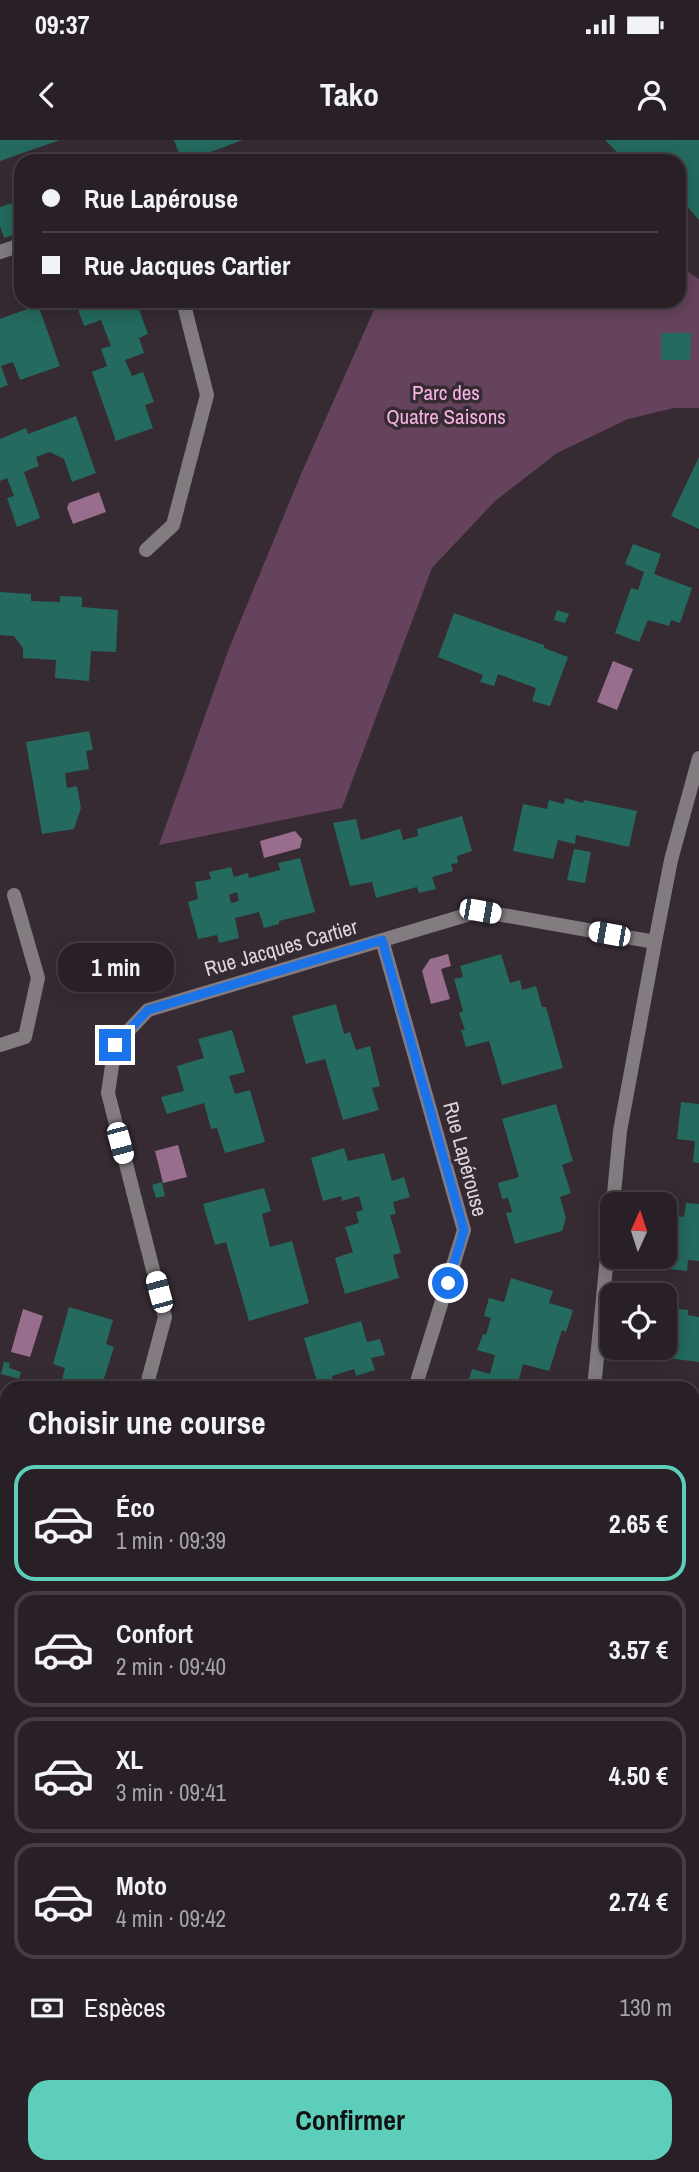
<!DOCTYPE html>
<html lang="fr">
<head>
<meta charset="utf-8">
<style>
	body { margin:0; font-family:"Archivo Narrow",sans-serif; background:#342d32; color:#f1f3f6; height:100vh; display:flex; flex-direction:column; font-size:26px; white-space:nowrap }
	* { box-sizing:border-box; margin:0 }
	p { font-size:23px; color:#a5a3a7 }
	.icon { flex:none; width:38px; height:38px; fill:none; stroke:currentColor; stroke-width:2; stroke-linecap:round; stroke-linejoin:round }
	.map { position:relative; flex:1; overflow:hidden }
	.details { position:absolute; left:0px; top:1241px; width:700px; height:793px; display:flex; flex-direction:column; background:#282026; border-radius:21px 21px 0 0; box-shadow:0 4px 18px #0003,0 0 0 2px #443e43 }
	.details>* { flex:none }
	.top-card { position:absolute; left:14px; top:14px; width:672px; height:154px; border-radius:21px; box-shadow:0 4px 18px #0003,0 0 0 2px #443e43; display:grid; align-content:center; height:154px; padding:0 28px; background:#282026 }
	.needle { width:46px; rotate:3deg }
	.buttons { position:absolute; left:600px; top:1052px; display:grid; gap:14px }
	.buttons a { display:grid; place-items:center; width:77px; height:77px; border-radius:14px; background:#282026; box-shadow:0 4px 18px #0003,0 0 0 2px #443e43; font-size:35px }
	.end { position:absolute; width:32px; height:32px; margin:-16px; border:9px solid #1a73e8; background:#fff; box-shadow:0 0 0 4px #fff }
	.from { border-radius:50% }
	.bubble { position:absolute; height:49px; border-radius:21px; background:#282026; box-shadow:0 4px 18px #0003,0 0 0 2px #443e43; font-size:23px; font-weight:700; line-height:49px; text-align:center }
	.car { position:absolute; width:21px; height:42px; margin:-21px -10px; border-radius:9px; box-shadow:0 0 5px 2px #0007; background:linear-gradient(#fff 24%,#345 0 40%,#fff 0 76%,#345 0 86%,#fff 0) }
	.top-card b { display:flex; align-items:center; gap:24px; height:66px; font-size:26px }
	.top-card b+b { border-top:2px solid #443e43 }
	.top-card i { width:18px; height:18px; background:#f1f3f6 }
	ul { padding:0; list-style:none }
	li { display:flex; align-items:center; gap:21px; height:116px; margin:0 14px 10px; padding:0 14px; border:4px solid #443e43; border-radius:21px }
	li div { flex:1 }
	li b { display:block; font-size:26px }
	li em { font-style:normal; font-weight:700 }
	li.active { border-color:#5cceba }
	li>.icon { width:63px; height:63px; stroke-width:1.5 }
	h2 { padding:0 28px; font-size:32px; line-height:84px }
	.pay { display:flex; align-items:center; gap:18px; height:77px; padding:0 28px; font-size:26px }
	.pay p { margin-inline-start:auto }
	.primary-button { display:flex; gap:14px; margin-top:auto; padding:14px 28px }
	.primary-button a { flex:1; height:80px; border-radius:21px; background:#5cceba; color:#111; font-size:28px; font-weight:700; line-height:80px; text-align:center }
	.status { display:flex; justify-content:space-between; align-items:center; height:49px; padding:0 35px; background:#282026; direction:ltr }
	.status svg { height:19px; fill:currentColor }
	header { display:flex; justify-content:space-between; align-items:center; height:91px; padding:0 28px; background:#282026; font-size:32px; font-weight:700 }
	.map>svg:first-child { display:block }
	.green { fill:#65435c }
	.water { fill:#996d8d }
	.building { fill:#246a5e; fill-rule:evenodd }
	.lines { fill:none; stroke-linecap:round; stroke-linejoin:round }
	.service { stroke:#827c80; stroke-width:14 }
	.minor { stroke:#827c80; stroke-width:14 }
	.route { stroke:#1a73e8; stroke-width:9 }
	.labels { text-anchor:middle; stroke-width:7; stroke-linejoin:round; paint-order:stroke }
	.park-label { font-size:21px; fill:#f9b4e6; stroke:#362b33 }
	.street-label { font-size:21px; fill:#ded7dc; stroke:#362b33 }
</style>
</head>
<body>
<div class="status"><b>09:37</b><svg viewBox="0 0 49 12"><path d="M0 12V9h3v3zM5 12V6h3v6zM10 12V3h3v9zM15 12V0h3v12zM26 1h20v11H26zM47 4h2v5h-2z"/></svg></div>
<header><svg class="icon" aria-label="back" viewBox="0 0 24 24"><path d="M15 5l-7 7 7 7"/></svg>Tako<svg class="icon" aria-label="person" viewBox="0 0 24 24"><circle cx="12" cy="8" r="4"/><path d="M4 21q1-7 8-7t8 7"/></svg></header>
<div class="map">
<svg width="699" height="2032" viewBox="0 0 699 2032">
	<rect width="100%" height="100%" fill="#362b33"/>
	<path class="green" d="M 679,126 L 699,139 L 699,268 L 674,268 L 628,279 L 557,313 L 495,361 L 432,428 L 342,668 L 159,705 L 228,511 L 301,334 L 378,161 L 679,161 Z"/>
	<path class="water" d="M 99,352 L 106,372 L 73,384 L 67,368 L 69,363 Z
		M 613,521 L 633,529 L 617,570 L 597,562 Z
		M 295,691 L 302,699 L 300,708 L 264,718 L 260,701 Z
		M 448,814 L 451,826 L 441,829 L 450,859 L 431,864 L 422,831 L 430,819 Z
		M 178,1005 L 187,1037 L 163,1043 L 155,1011 Z
		M 23,1169 L 43,1176 L 30,1217 L 11,1212 Z"/>
	<path class="building" d="M 0,0 L 60,0 L 0,21 Z
		M 174,0 L 243,0 L 186,21 L 182,21 Z
		M 605,0 L 699,0 L 699,80 L 679,57 L 679,21 L 626,21 Z
		M 21,60 L 21,92 L 4,98 L 0,86 L 0,67 Z
		M 75,161 L 136,161 L 148,194 L 139,198 L 144,213 L 125,220 L 132,236 L 143,232 L 154,262 L 145,265 L 153,288 L 116,301 L 92,232 L 107,226 L 101,209 L 111,206 L 101,180 L 84,186 Z
		M 38,165 L 60,226 L 20,240 L 13,222 L 1,226 L 8,245 L 0,248 L 0,179 Z
		M 661,193 L 691,193 L 690,220 L 661,220 Z
		M 76,276 L 96,333 L 72,342 L 64,319 L 50,312 L 36,317 L 39,326 L 24,332 L 40,378 L 17,387 L 7,358 L 14,356 L 7,338 L 0,341 L 0,299 L 26,288 L 28,294 Z
		M 699,317 L 699,389 L 671,376 Z
		M 633,404 L 661,414 L 654,434 L 692,448 L 680,483 L 671,480 L 669,486 L 648,480 L 639,502 L 615,493 L 631,448 L 638,450 L 644,432 L 625,424 Z
		M 0,452 L 31,454 L 31,461 L 60,462 L 60,456 L 82,457 L 82,467 L 118,470 L 116,512 L 91,511 L 89,541 L 55,538 L 56,520 L 23,518 L 23,508 L 14,496 L 0,495 Z
		M 557,470 L 569,474 L 565,483 L 554,480 Z
		M 454,473 L 544,505 L 544,508 L 568,517 L 550,566 L 532,561 L 536,548 L 498,534 L 494,546 L 480,542 L 483,535 L 438,517 Z
		M 89,591 L 93,610 L 86,611 L 89,629 L 65,633 L 67,648 L 77,646 L 81,668 L 74,689 L 42,694 L 26,602 Z
		M 565,658 L 583,663 L 584,660 L 637,671 L 629,707 L 576,695 L 575,704 L 558,700 L 553,719 L 513,711 L 523,664 L 547,669 L 549,660 L 564,664 Z
		M 462,676 L 472,711 L 457,716 L 458,723 L 451,724 L 453,731 L 432,737 L 436,749 L 419,753 L 417,747 L 376,758 L 372,742 L 350,746 L 333,683 L 356,679 L 361,700 L 400,689 L 403,700 L 418,696 L 417,689 Z
		M 574,709 L 591,712 L 585,743 L 567,740 Z
		M 300,718 L 315,772 L 279,781 L 279,784 L 264,788 L 259,772 L 235,778 L 239,798 L 219,803 L 217,795 L 198,799 L 188,762 L 198,759 L 195,742 L 211,739 L 209,732 L 231,727 L 234,737 L 248,733 L 249,738 L 280,730 L 278,723 ZM 237,752 L 239,761 L 231,763 L 229,755 Z
		M 501,814 L 510,843 L 520,840 L 522,850 L 536,846 L 542,867 L 546,867 L 563,928 L 502,945 L 489,901 L 466,907 L 461,890 L 465,890 L 459,873 L 463,871 L 454,839 L 463,837 L 460,826 Z
		M 336,864 L 344,894 L 350,892 L 356,910 L 370,906 L 380,946 L 372,948 L 379,970 L 343,980 L 325,919 L 306,924 L 292,876 Z
		M 232,890 L 245,932 L 229,936 L 235,954 L 250,950 L 265,1002 L 225,1013 L 217,988 L 211,989 L 204,963 L 167,974 L 161,957 L 184,951 L 177,926 L 204,918 L 198,899 Z
		M 681,962 L 699,964 L 699,1023 L 693,1022 L 695,1001 L 677,999 Z
		M 556,964 L 573,1021 L 562,1025 L 571,1053 L 560,1057 L 566,1078 L 562,1091 L 515,1104 L 506,1073 L 512,1072 L 508,1058 L 502,1059 L 498,1043 L 519,1037 L 502,979 Z
		M 344,1008 L 348,1021 L 384,1013 L 392,1041 L 404,1037 L 410,1057 L 393,1062 L 396,1074 L 390,1075 L 401,1113 L 393,1115 L 399,1138 L 345,1154 L 335,1118 L 353,1112 L 345,1087 L 359,1083 L 356,1072 L 363,1070 L 359,1056 L 342,1061 L 341,1056 L 323,1061 L 311,1018 Z
		M 162,1042 L 165,1056 L 156,1058 L 152,1045 Z
		M 264,1048 L 271,1071 L 262,1074 L 270,1107 L 292,1101 L 309,1163 L 249,1181 L 226,1102 L 215,1105 L 203,1064 Z
		M 686,1063 L 699,1064 L 699,1121 L 688,1120 L 687,1131 L 670,1129 L 676,1076 L 684,1077 Z
		M 511,1138 L 553,1151 L 549,1163 L 573,1170 L 566,1192 L 562,1190 L 549,1231 L 523,1224 L 518,1243 L 530,1248 L 466,1248 L 472,1229 L 490,1234 L 495,1215 L 477,1210 L 483,1194 L 486,1195 L 491,1178 L 484,1176 L 489,1158 L 504,1162 Z
		M 69,1167 L 113,1180 L 106,1204 L 114,1207 L 101,1248 L 60,1248 L 65,1228 L 53,1224 Z
		M 665,1167 L 688,1170 L 688,1175 L 699,1177 L 699,1222 L 659,1217 L 660,1208 L 665,1208 Z
		M 361,1181 L 367,1202 L 380,1199 L 385,1215 L 371,1218 L 375,1230 L 356,1236 L 354,1229 L 332,1236 L 335,1247 L 319,1248 L 304,1198 Z
		M 4,1222 L 10,1223 L 9,1228 L 21,1232 L 19,1239 L 1,1234 Z
		M 693,1312 L 699,1317 L 699,1340 L 693,1348 Z
		M 6,1392 L 7,1486 L 0,1488 L 0,1412 Z
		M 699,1488 L 699,1526 L 693,1521 L 693,1495 Z
		M 7,1516 L 7,1574 L 0,1574 L 0,1518 Z
		M 693,1580 L 699,1585 L 699,1626 L 693,1633 Z
		M 7,1678 L 7,1839 L 0,1840 L 0,1679 Z
		M 699,1691 L 699,1724 L 693,1719 L 693,1698 Z
		M 693,1808 L 699,1813 L 699,1847 L 693,1854 Z
		M 7,1893 L 7,1971 L 0,1972 L 0,1894 Z
		M 256,2026 L 284,2026 L 285,2032 L 238,2032 L 238,2029 Z
		M 345,2026 L 402,2026 L 403,2032 L 346,2032 Z
		M 626,2026 L 660,2026 L 661,2032 L 609,2032 L 609,2029 Z"/>
	<g class="lines">
		<path class="service" d="M 0,112 L 21,105
			M 146,410 L 173,385 L 207,255 L 183,161"/>
		<path class="minor" d="M 382,800 L 464,1090 L 415,1248
			M 0,905 L 25,897 L 38,838 L 14,755
			M 613,1064 L 620,991 L 655,802 L 671,720 L 699,618
			M 146,1248 L 165,1177 L 108,953 L 115,905 L 148,870 L 480,771 L 655,802
			M 594,1248 L 612,1067
			M 693,1426 L 699,1419
			M 0,1616 L 7,1615
			M 693,1936 L 699,1931
			M 693,1961 L 699,1968
			M 0,2022 L 7,2021
			M 151,2026 L 151,2032
			M 484,2026 L 491,2032"/>
	</g>
	<g class="lines">
		<path class="route" d="M 115,905 L 148,870 L 382,800 L 464,1090 L 448,1143"/>
	</g>
	<g class="labels">
		<g class="park-label">
			<text x="446" y="260">Parc des<tspan x="446" dy="24">Quatre Saisons</tspan></text>
		</g>
		<g class="street-label">
			<text transform="translate(281 808) rotate(-16)" y="7">Rue Jacques Cartier</text>
			<text transform="translate(465 1019) rotate(75)" y="7">Rue Lapérouse</text>
		</g>
	</g>
</svg>
<div class="buttons">
<a><svg class="needle" viewBox="-14 -14 28 28"><path d="M0-13l5 13h-10z" fill="#e53935"/><path d="M0 13l5-13h-10z" fill="#a5a3a7"/></svg></a>
<a><svg class="icon" aria-label="locate" viewBox="0 0 24 24"><circle cx="12" cy="12" r="6"/><path d="M12 2v4M12 18v4M2 12h4M18 12h4"/></svg></a>
</div>
<i class="end from" style="left:448px;top:1143px"></i>
<i class="end" style="left:115px;top:905px"></i>
<div class="bubble" style="left:58px;top:803px;width:116px">1 min</div>
<i class="car" style="left:480px;top:771px;rotate:100deg"></i>
<i class="car" style="left:609px;top:794px;rotate:280deg"></i>
<i class="car" style="left:120px;top:1003px;rotate:165deg"></i>
<i class="car" style="left:159px;top:1152px;rotate:345deg"></i>
<div class="top-card">
<b><i class="from"></i>Rue Lapérouse</b>
<b><i></i>Rue Jacques Cartier</b>
</div>
<section class="details">
<h2>Choisir une course</h2>
<ul>
<li class="active"><svg class="icon" aria-label="car" viewBox="0 0 24 24"><path d="M5 17H2v-5l4-1 3-4h7l3 4 3 1v5h-3M9 17h6M6 11h13"/><circle cx="7" cy="17" r="2"/><circle cx="17" cy="17" r="2"/></svg><div><b>Éco</b><p>1 min · 09:39</p></div><em>2.65 €</em></li>
<li><svg class="icon" aria-label="car" viewBox="0 0 24 24"><path d="M5 17H2v-5l4-1 3-4h7l3 4 3 1v5h-3M9 17h6M6 11h13"/><circle cx="7" cy="17" r="2"/><circle cx="17" cy="17" r="2"/></svg><div><b>Confort</b><p>2 min · 09:40</p></div><em>3.57 €</em></li>
<li><svg class="icon" aria-label="car" viewBox="0 0 24 24"><path d="M5 17H2v-5l4-1 3-4h7l3 4 3 1v5h-3M9 17h6M6 11h13"/><circle cx="7" cy="17" r="2"/><circle cx="17" cy="17" r="2"/></svg><div><b>XL</b><p>3 min · 09:41</p></div><em>4.50 €</em></li>
<li><svg class="icon" aria-label="car" viewBox="0 0 24 24"><path d="M5 17H2v-5l4-1 3-4h7l3 4 3 1v5h-3M9 17h6M6 11h13"/><circle cx="7" cy="17" r="2"/><circle cx="17" cy="17" r="2"/></svg><div><b>Moto</b><p>4 min · 09:42</p></div><em>2.74 €</em></li>
</ul>
<div class="pay"><svg class="icon" aria-label="cash" viewBox="0 0 24 24"><path d="M3 7h18v10H3z"/><circle cx="12" cy="12" r="2"/></svg>Espèces<p>130 m</p></div>
<div class="primary-button"><a>Confirmer</a></div>
</section>
</div>
</body>
</html>
